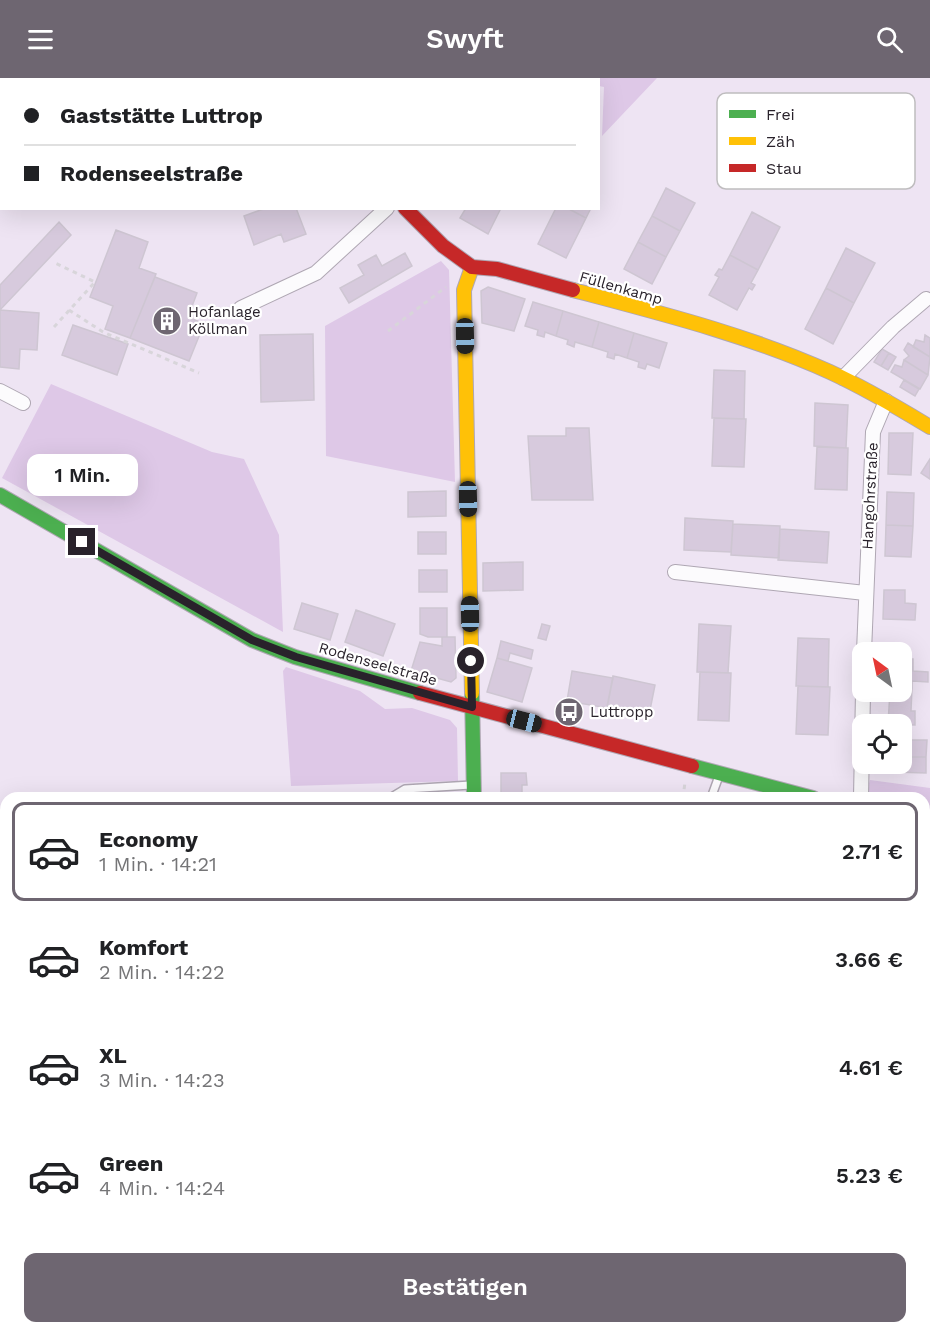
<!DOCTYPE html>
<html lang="de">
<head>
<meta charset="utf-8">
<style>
	body { margin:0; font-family:"Work Sans",sans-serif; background:#f2f2f2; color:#202124; height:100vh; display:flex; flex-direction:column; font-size:22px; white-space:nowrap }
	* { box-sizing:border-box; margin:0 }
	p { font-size:20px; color:#757577 }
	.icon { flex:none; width:33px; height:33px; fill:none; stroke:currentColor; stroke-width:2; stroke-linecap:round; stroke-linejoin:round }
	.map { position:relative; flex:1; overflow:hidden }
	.sheet { position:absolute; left:0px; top:714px; width:930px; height:542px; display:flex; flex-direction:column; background:#fff; border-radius:18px 18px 0 0; box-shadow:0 6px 24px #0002 }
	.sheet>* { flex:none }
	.top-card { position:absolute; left:0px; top:0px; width:600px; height:132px; box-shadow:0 6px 24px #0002; display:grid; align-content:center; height:132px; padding:0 24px; background:#fff }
	.needle { width:39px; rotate:327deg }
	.tools { position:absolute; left:852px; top:564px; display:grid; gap:12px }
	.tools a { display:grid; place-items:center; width:60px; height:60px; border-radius:12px; background:#fff; box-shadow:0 6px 24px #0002; font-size:30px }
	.end { position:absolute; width:27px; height:27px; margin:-14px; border:8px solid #29222b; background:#fff; box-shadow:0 0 0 3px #fff }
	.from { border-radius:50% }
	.bubble { position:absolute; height:42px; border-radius:12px; background:#fff; box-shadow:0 6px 24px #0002; font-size:20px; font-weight:600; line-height:42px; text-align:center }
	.car { position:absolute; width:18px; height:36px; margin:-18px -9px; border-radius:8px; box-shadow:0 0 4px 2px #0007; background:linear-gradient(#222 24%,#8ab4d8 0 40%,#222 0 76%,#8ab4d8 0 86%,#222 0) }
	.top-card b { display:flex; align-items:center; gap:21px; height:57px; font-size:22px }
	.top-card b+b { border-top:2px solid #e0e0e0 }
	.top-card i { width:15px; height:15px; background:#202124 }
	ul { padding:10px 0 0; list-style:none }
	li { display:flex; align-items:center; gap:18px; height:99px; margin:0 12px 9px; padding:0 12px; border:3px solid transparent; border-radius:12px }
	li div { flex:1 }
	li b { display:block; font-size:22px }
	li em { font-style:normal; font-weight:600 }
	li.current { border-color:#6e6671 }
	li>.icon { width:54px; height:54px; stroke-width:1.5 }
	.button { display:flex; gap:12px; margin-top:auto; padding:12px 24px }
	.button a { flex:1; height:69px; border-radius:12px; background:#6e6671; color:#fff; font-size:24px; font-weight:600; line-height:69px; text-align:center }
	header { display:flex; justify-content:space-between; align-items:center; height:78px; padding:0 24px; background:#6e6671; color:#fff; font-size:27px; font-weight:600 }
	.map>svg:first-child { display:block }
	.green { fill:#dec8e7 }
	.building { fill:#d7cadd; stroke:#cec6d2; stroke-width:1.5 }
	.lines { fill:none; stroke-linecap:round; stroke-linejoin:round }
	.lane-casing { stroke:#afa7b3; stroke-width:10 }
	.street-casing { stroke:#afa7b3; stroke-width:16 }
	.fast-casing { stroke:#afa7b3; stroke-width:16 }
	.slow-casing { stroke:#afa7b3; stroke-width:16 }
	.jam-casing { stroke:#afa7b3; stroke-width:16 }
	.path { stroke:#d8d5da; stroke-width:3; stroke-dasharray:4.5 4.5; stroke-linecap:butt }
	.lane { stroke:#fcfbfd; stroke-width:7 }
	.street { stroke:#fcfbfd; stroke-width:14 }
	.fast { stroke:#4caf50; stroke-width:14 }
	.slow { stroke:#ffc107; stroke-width:14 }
	.jam { stroke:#c62828; stroke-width:14 }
	.route { stroke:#29222b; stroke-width:8 }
	.labels { text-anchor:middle; stroke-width:4.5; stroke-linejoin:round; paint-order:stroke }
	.street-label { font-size:15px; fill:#29222b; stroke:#fff }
	.poi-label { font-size:15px; fill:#29222b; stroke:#fff; text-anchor:start }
	.key { fill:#fff; stroke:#bfbdbf; stroke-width:1.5 }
	.key-label { font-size:16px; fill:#29222b }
</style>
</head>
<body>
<header><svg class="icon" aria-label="menu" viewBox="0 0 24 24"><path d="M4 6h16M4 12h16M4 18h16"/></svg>Swyft<svg class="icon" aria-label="search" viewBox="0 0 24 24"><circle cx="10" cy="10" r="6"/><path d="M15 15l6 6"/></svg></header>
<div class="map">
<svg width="930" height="1255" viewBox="0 0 930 1255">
	<rect width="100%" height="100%" fill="#eee4f3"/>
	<path class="green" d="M 180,0 L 472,0 L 180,1 Z
		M 571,0 L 657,0 L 602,58 L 604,9 L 599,8 L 598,2 Z
		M 441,183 L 449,192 L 455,404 L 326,378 L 325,248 Z
		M 51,306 L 212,374 L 244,381 L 279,457 L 283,554 L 2,400 Z
		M 286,589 L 360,613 L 385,631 L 412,630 L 450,642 L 457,650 L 458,703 L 291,708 L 283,593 Z
		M 870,702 L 930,710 L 930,744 L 924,743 L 924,720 L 865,720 Z"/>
	<path class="building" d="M 666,110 L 695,125 L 680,153 L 652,138 Z
		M 266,130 L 296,130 L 306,156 L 284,164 L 281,156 L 254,167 L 244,138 Z
		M 466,130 L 501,130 L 488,156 L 460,140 Z
		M 556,130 L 567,130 L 586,140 L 566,180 L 538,166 Z
		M 567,130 L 591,130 L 586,140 Z
		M 752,134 L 780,149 L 758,192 L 730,177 Z
		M 652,138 L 680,153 L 666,179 L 638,164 Z
		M 59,144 L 71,157 L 0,232 L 0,207 Z
		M 116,152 L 148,164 L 139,190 L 156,196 L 130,260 L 105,251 L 113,228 L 90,219 Z
		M 638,164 L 666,179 L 652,206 L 624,191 Z
		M 846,170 L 875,185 L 854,225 L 826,210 Z
		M 405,175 L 412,188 L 349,225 L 340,210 L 364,197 L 358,187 L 376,177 L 382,188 Z
		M 730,177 L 758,192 L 751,205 L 755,207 L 752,212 L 749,210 L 737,232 L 709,217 L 719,199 L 715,197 L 719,191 L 722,192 Z
		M 155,199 L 197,215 L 188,239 L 204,246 L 189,283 L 130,260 Z
		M 488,209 L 525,221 L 514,253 L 482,245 L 481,213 Z
		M 826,210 L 854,225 L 833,266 L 805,251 Z
		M 533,224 L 563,233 L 556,258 L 545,254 L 544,259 L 537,257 L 538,252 L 525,248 Z
		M 0,232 L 39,235 L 37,272 L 20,271 L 19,291 L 0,289 Z
		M 563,233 L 599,244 L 592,269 L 575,264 L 574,269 L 567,266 L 568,262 L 556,258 Z
		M 599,244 L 634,255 L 627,280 L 615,276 L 614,281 L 607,279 L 608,274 L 592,269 Z
		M 73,247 L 128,266 L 117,297 L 62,277 Z
		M 634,255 L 667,265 L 659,290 L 647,286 L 645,291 L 638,289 L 639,284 L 627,280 Z
		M 313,256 L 314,322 L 261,324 L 260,257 Z
		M 925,257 L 930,260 L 930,279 L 913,269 L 916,262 L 924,264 Z
		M 908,265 L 930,279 L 928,297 L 904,282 L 909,278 L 904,272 Z
		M 882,271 L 889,275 L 881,288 L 874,284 Z
		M 889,275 L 896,279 L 888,292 L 881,288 Z
		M 904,282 L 928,297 L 920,311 L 891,294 L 895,287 L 902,289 Z
		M 714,292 L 745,293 L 744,341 L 712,340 Z
		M 904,302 L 919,311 L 915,318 L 900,309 Z
		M 815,325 L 848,327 L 846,370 L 814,368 Z
		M 714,340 L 746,341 L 744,389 L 712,388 Z
		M 566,350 L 589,350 L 593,422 L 532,422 L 528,358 L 566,358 Z
		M 889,355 L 913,355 L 911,397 L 888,396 Z
		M 817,369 L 848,370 L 847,412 L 815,411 Z
		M 930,381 L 930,401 L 921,395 Z
		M 446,413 L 446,438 L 408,439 L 408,414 Z
		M 887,414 L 914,415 L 913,448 L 886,447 Z
		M 685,440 L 733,443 L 731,474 L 684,472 Z
		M 733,446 L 780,448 L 779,480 L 731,477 Z
		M 886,447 L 913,448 L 911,479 L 885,478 Z
		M 780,451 L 829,454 L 827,485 L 778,482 Z
		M 418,454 L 446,454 L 446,476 L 418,476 Z
		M 523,484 L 523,512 L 483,513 L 483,485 Z
		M 419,492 L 447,492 L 447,514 L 419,514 Z
		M 884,512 L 905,512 L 905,525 L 916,526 L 915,542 L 883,541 Z
		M 302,525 L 338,536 L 330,562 L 294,551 Z
		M 420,530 L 447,530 L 447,559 L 428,559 L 420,556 Z
		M 356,532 L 395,546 L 383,578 L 345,564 Z
		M 542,546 L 550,548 L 546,562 L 538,560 Z
		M 699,546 L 731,548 L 728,595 L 697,594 Z
		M 442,559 L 455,559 L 456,600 L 451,604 L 411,593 L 420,564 L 442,568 Z
		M 798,560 L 829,561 L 828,609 L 796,608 Z
		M 501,563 L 533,572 L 531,581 L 510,575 L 508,583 L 497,580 Z
		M 497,580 L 532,590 L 522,624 L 487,614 Z
		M 902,581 L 913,581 L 913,593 L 928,594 L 928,604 L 912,603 L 912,610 L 902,609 Z
		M 572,593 L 613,600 L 607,630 L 567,623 Z
		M 700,594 L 731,595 L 729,643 L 698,642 Z
		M 613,598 L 655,607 L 649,637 L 607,629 Z
		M 798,608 L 830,609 L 828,657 L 796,656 Z
		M 902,609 L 912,610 L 911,633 L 915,633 L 915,647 L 888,646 L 890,614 L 902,614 Z
		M 902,662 L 927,662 L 926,679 L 902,679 Z
		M 902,679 L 926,679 L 926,695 L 894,694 L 894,686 L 902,686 Z
		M 501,695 L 526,695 L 527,707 L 522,707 L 522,720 L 501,720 Z
		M 422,717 L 458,717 L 458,720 L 422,720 Z
		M 311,1250 L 335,1250 L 335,1255 L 311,1255 Z
		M 335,1250 L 358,1250 L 358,1255 L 335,1255 Z
		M 412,1250 L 434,1250 L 435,1255 L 412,1255 Z
		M 434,1250 L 458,1250 L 458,1255 L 435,1255 Z
		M 603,1250 L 642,1250 L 640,1255 L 617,1255 Z
		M 642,1250 L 672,1250 L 685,1255 L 640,1255 Z"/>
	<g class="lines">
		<g class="lane-casing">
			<path id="lane" d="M 0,99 L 2,100
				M 390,720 L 405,711 L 471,707
				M 711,720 L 719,698"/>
		</g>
		<g class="street-casing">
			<path id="street" d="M 241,230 L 316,195 L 387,130
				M 843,300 L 893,249 L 926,221
				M 0,313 L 23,325
				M 675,494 L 865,515
				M 864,574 L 873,354 L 886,323
				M 861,720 L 863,614
				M 924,1196 L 930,1198
				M 480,1250 L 481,1255"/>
		</g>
		<g class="fast-casing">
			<path id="fast" d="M 0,417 L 252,562 L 295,579 L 420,615
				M 472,615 L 474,720
				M 692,688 L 813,720"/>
		</g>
		<g class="slow-casing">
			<path id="slow" d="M 573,212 C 660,235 748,257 830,294 C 865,310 897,329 930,349
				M 472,615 L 464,212 L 472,189"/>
		</g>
		<g class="jam-casing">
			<path id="jam" d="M 405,130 L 443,168 L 472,189 L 497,191 L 573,212
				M 420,615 L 692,688
				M 924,745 L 930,746"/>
		</g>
		<path class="path" d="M 300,2 L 301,0
			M 0,128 L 2,125
			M 69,232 L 103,254 L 199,295
			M 54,249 L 95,204 L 55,185
			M 388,253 L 446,209
			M 683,720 L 685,704
			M 925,1180 L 930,1167
			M 786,1255 L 788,1250"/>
		<use href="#lane" class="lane"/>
		<use href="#street" class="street"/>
		<use href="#fast" class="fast"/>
		<use href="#slow" class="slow"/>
		<use href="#jam" class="jam"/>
	</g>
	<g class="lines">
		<path class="route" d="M 82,464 L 252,562 L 296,579 L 472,629 L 471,583"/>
	</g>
	<defs>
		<g id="building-disc" transform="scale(1.5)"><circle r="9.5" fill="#6e6671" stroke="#fff"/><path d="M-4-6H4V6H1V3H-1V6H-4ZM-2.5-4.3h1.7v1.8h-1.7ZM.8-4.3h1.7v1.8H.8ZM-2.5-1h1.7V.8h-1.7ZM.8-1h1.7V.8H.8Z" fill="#fff"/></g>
		<g id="bus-disc" transform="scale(1.5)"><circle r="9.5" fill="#6e6671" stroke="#fff"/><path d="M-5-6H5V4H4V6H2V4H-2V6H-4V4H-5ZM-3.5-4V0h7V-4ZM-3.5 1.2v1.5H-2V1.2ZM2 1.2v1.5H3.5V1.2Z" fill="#fff"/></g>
	</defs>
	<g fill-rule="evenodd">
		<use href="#building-disc" x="167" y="243"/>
		<use href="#bus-disc" x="569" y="634"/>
	</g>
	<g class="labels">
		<g class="street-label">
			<text transform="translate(621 210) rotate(16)" y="5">Füllenkamp</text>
			<text transform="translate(870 418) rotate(-87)" y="5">Hangohrstraße</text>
			<text transform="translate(378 586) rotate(16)" y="5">Rodenseelstraße</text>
		</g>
		<g class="poi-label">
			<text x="188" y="239">Hofanlage<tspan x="188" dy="17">Köllman</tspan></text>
			<text x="590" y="639">Luttropp</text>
		</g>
	</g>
	<rect x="717" y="15" width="198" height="96" rx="9" class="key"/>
	<rect x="729" y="32" width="27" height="8" fill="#4caf50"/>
	<rect x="729" y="59" width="27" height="8" fill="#ffc107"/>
	<rect x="729" y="86" width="27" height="8" fill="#c62828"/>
	<g class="key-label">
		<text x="766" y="42">Frei</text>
		<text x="766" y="69">Zäh</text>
		<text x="766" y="96">Stau</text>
	</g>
</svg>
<div class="tools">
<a><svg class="needle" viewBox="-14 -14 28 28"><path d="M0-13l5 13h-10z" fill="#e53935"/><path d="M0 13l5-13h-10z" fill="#757577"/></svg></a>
<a><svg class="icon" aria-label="locate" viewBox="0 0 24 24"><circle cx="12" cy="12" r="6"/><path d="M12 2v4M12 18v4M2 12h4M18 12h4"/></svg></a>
</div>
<i class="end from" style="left:471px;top:583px"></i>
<i class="end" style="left:82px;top:464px"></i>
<div class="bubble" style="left:27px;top:376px;width:111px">1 Min.</div>
<i class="car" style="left:465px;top:258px;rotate:179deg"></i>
<i class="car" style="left:468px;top:421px;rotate:179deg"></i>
<i class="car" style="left:470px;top:536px;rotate:359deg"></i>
<i class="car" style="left:524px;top:643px;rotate:104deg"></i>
<div class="top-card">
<b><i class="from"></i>Gaststätte Luttrop</b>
<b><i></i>Rodenseelstraße</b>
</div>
<section class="sheet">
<ul>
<li class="current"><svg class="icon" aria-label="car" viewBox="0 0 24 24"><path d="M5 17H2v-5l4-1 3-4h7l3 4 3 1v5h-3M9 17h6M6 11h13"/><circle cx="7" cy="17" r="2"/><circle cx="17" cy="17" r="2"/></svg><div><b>Economy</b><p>1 Min. · 14:21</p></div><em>2.71 €</em></li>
<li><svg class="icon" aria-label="car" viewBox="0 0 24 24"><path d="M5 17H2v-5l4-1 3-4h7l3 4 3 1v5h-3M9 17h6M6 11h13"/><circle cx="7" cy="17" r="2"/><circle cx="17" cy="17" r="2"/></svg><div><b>Komfort</b><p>2 Min. · 14:22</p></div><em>3.66 €</em></li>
<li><svg class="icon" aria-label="car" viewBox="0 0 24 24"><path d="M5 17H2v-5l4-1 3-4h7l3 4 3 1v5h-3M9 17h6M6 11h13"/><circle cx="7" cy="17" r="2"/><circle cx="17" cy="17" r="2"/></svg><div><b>XL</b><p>3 Min. · 14:23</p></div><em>4.61 €</em></li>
<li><svg class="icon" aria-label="car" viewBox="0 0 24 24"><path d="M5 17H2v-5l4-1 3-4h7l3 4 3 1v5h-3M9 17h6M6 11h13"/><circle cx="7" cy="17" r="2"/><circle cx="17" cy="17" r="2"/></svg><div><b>Green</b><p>4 Min. · 14:24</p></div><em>5.23 €</em></li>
</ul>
<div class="button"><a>Bestätigen</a></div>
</section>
</div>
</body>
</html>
